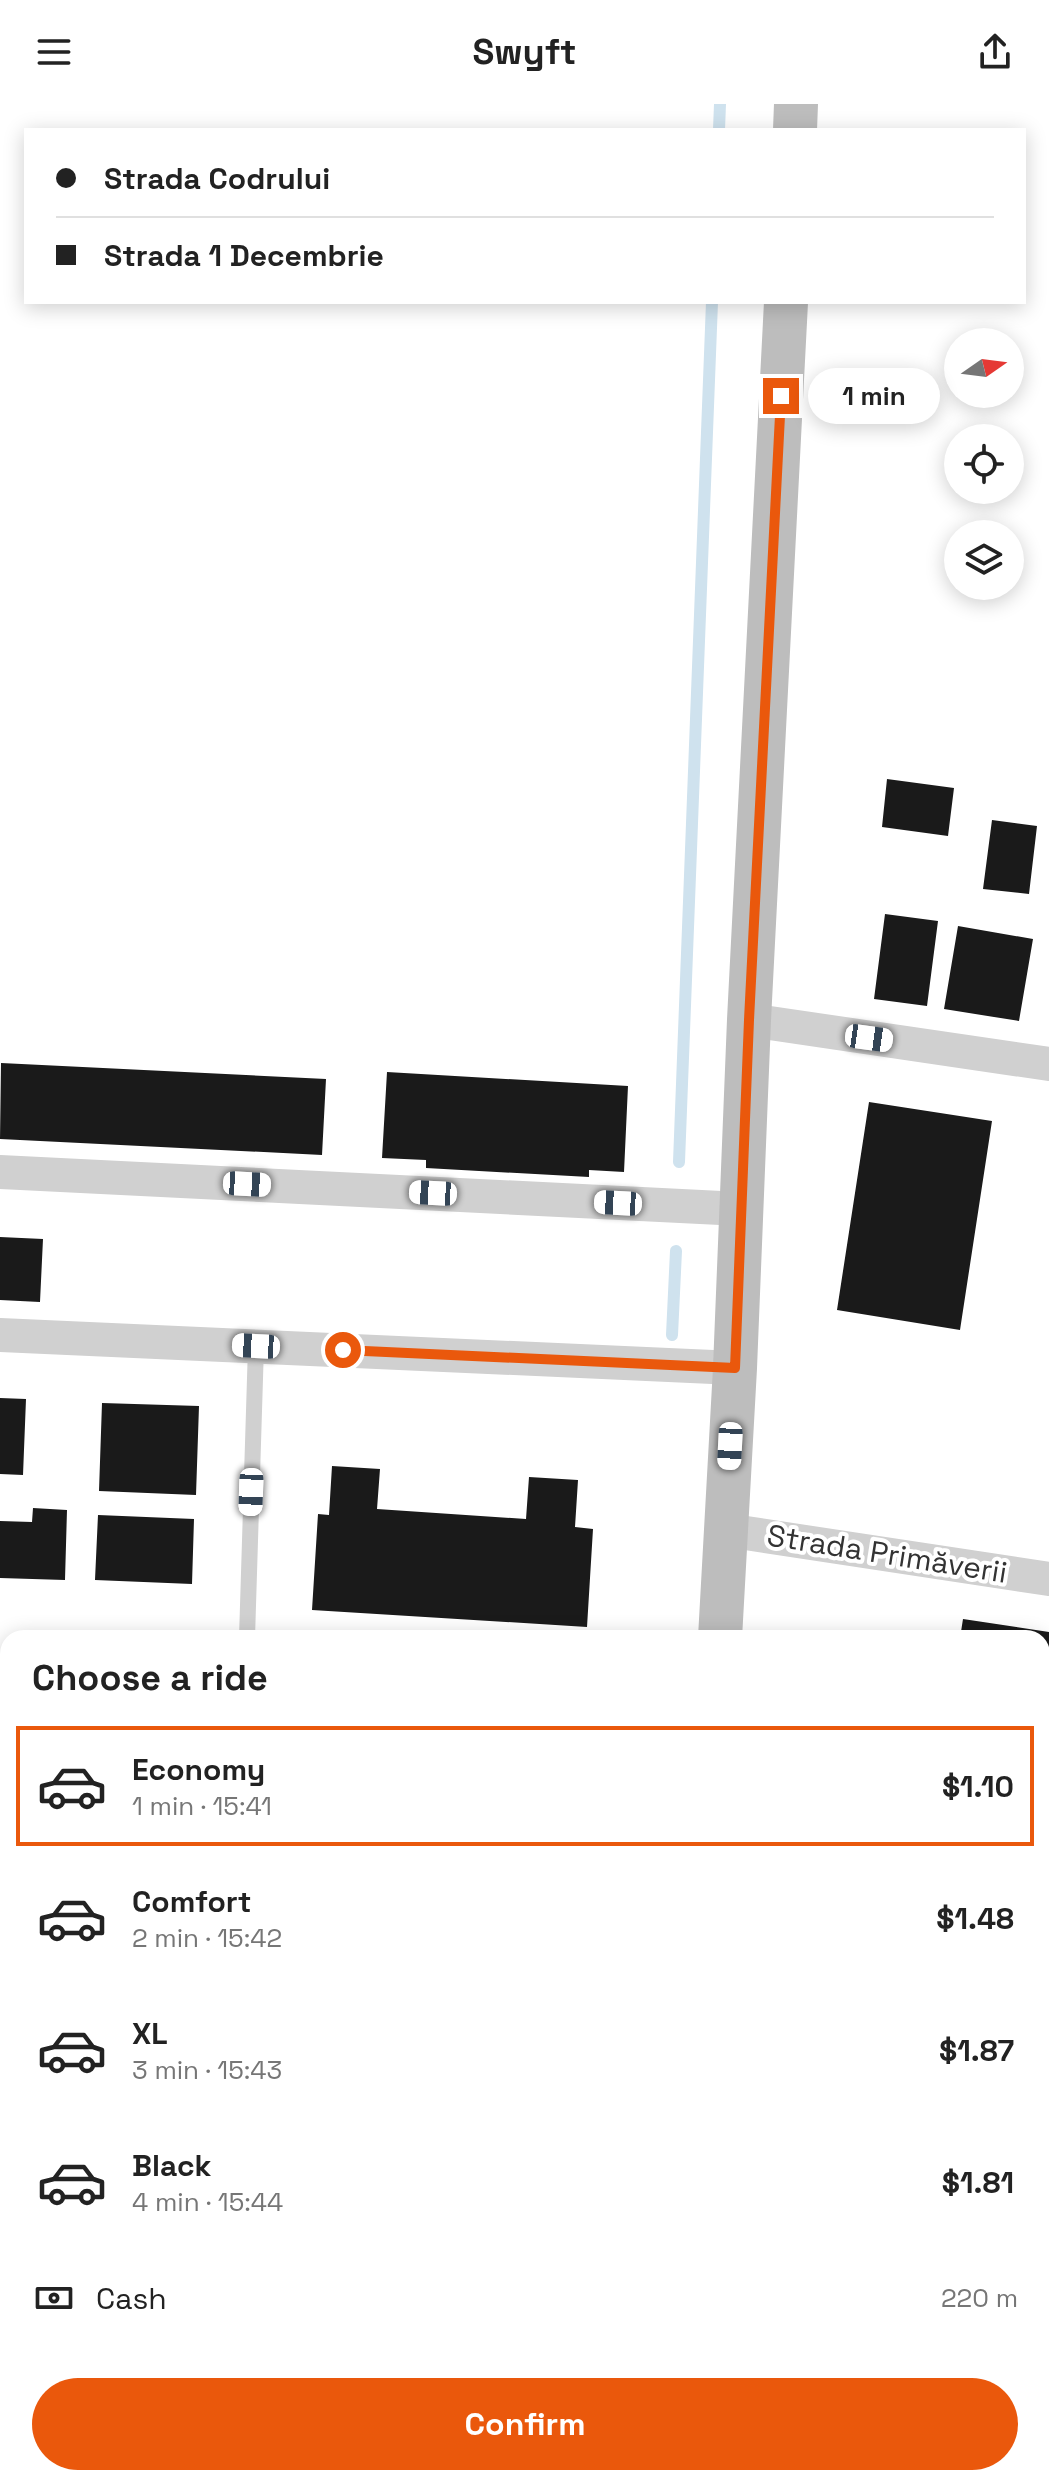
<!DOCTYPE html>
<html lang="en">
<head>
<meta charset="utf-8">
<style>
	body { margin:0; font-family:"Space Grotesk",sans-serif; background:#f6f6f6; color:#222; height:100vh; display:flex; flex-direction:column; font-size:30px; white-space:nowrap }
	* { box-sizing:border-box; margin:0 }
	p { font-size:26px; color:#767676 }
	.icon { flex:none; width:44px; height:44px; fill:none; stroke:currentColor; stroke-width:2; stroke-linecap:round; stroke-linejoin:round }
	.map { position:relative; flex:1; overflow:hidden }
	.drawer { position:absolute; left:0px; top:1526px; width:1050px; height:856px; display:flex; flex-direction:column; background:#fff; border-radius:24px 24px 0 0; box-shadow:0 4px 20px #0003 }
	.drawer>* { flex:none }
	.guide { position:absolute; left:24px; top:24px; width:1002px; height:176px; border-radius:0px; box-shadow:0 4px 20px #0003; display:grid; align-content:center; height:176px; padding:0 32px; background:#fff }
	.needle { width:52px; rotate:76deg }
	.controls { position:absolute; left:944px; top:224px; display:grid; gap:16px }
	.controls a { display:grid; place-items:center; width:80px; height:80px; border-radius:50%; background:#fff; box-shadow:0 4px 20px #0003; font-size:40px }
	.end { position:absolute; width:36px; height:36px; margin:-18px; border:10px solid #ea580c; background:#fff; box-shadow:0 0 0 4px #fff }
	.from { border-radius:50% }
	.bubble { position:absolute; height:56px; border-radius:28px; background:#fff; box-shadow:0 4px 20px #0003; font-size:26px; font-weight:600; line-height:56px; text-align:center }
	.car { position:absolute; width:24px; height:48px; margin:-24px -12px; border-radius:10px; box-shadow:0 0 6px 2px #0007; background:linear-gradient(#fff 24%,#345 0 40%,#fff 0 76%,#345 0 86%,#fff 0) }
	.guide b { display:flex; align-items:center; gap:28px; height:76px; font-size:30px }
	.guide b+b { border-top:2px solid #e0e0e0 }
	.guide i { width:20px; height:20px; background:#222 }
	ul { padding:0; list-style:none }
	li { display:flex; align-items:center; gap:24px; height:120px; margin:0 16px 12px; padding:0 16px; border:4px solid transparent; border-radius:0px }
	li div { flex:1 }
	li b { display:block; font-size:30px }
	li em { font-style:normal; font-weight:600 }
	li.active { border-color:#ea580c }
	li>.icon { width:72px; height:72px; stroke-width:1.5 }
	h2 { padding:0 32px; font-size:36px; line-height:96px }
	.pay { display:flex; align-items:center; gap:20px; height:88px; padding:0 32px; font-size:30px }
	.pay p { margin-inline-start:auto }
	.button { display:flex; gap:16px; margin-top:auto; padding:16px 32px }
	.button a { flex:1; height:92px; border-radius:48px; background:#ea580c; color:#fff; font-size:32px; font-weight:600; line-height:92px; text-align:center }
	header { display:flex; justify-content:space-between; align-items:center; height:104px; padding:0 32px; background:#fff; font-size:36px; font-weight:600 }
	.map>svg:first-child { display:block }
	.lines { fill:none; stroke-linecap:round; stroke-linejoin:round }
	.stream { stroke:#cfe2ee; stroke-width:12 }
	.building { fill:#1a1a1a }
	.lane { stroke:#d0d0d0; stroke-width:16 }
	.street { stroke:#d0d0d0; stroke-width:34 }
	.secondary { stroke:#bdbdbd; stroke-width:44 }
	.route { stroke:#ea580c; stroke-width:10 }
	.labels { text-anchor:middle; stroke-width:8; stroke-linejoin:round; paint-order:stroke }
	.street-label { font-size:30px; fill:#333; stroke:#fff }
</style>
</head>
<body>
<header><svg class="icon" aria-label="menu" viewBox="0 0 24 24"><path d="M4 6h16M4 12h16M4 18h16"/></svg>Swyft<svg class="icon" aria-label="share" viewBox="0 0 24 24"><path d="M12 15V3M7 8l5-5 5 5M5 13v7h14v-7"/></svg></header>
<div class="map">
<svg width="1049" height="2382" viewBox="0 0 1049 2382">
	<rect width="100%" height="100%" fill="#fff"/>
	<g class="lines">
		<path class="stream" d="M 719,26 L 720,0
			M 679,1058 L 712,198
			M 672,1231 L 676,1147
			M 603,2382 L 604,2374"/>
	</g>
	<path class="building" d="M 887,675 L 954,684 L 948,732 L 882,723 Z
		M 992,716 L 1037,722 L 1029,790 L 983,785 Z
		M 885,810 L 938,817 L 927,902 L 874,895 Z
		M 958,822 L 1033,835 L 1019,917 L 944,905 Z
		M 1,959 L 326,975 L 322,1051 L 0,1035 Z
		M 387,968 L 628,982 L 624,1068 L 589,1066 L 589,1073 L 426,1064 L 426,1056 L 382,1054 Z
		M 869,998 L 992,1017 L 960,1226 L 837,1206 Z
		M 0,1133 L 43,1135 L 40,1198 L 0,1196 Z
		M 0,1294 L 26,1295 L 23,1371 L 0,1370 Z
		M 102,1299 L 199,1302 L 196,1391 L 99,1387 Z
		M 332,1362 L 380,1365 L 377,1405 L 526,1415 L 529,1373 L 578,1376 L 575,1423 L 593,1425 L 587,1523 L 312,1506 L 318,1410 L 329,1411 Z
		M 33,1404 L 67,1406 L 65,1476 L 0,1474 L 0,1417 L 32,1418 Z
		M 98,1411 L 194,1415 L 192,1480 L 95,1476 Z
		M 963,1515 L 1049,1528 L 1049,1647 L 1042,1646 L 1042,1534 L 960,1534 Z
		M 1042,2305 L 1049,2306 L 1049,2382 L 997,2382 L 987,2379 L 988,2374 L 1042,2374 Z
		M 854,2374 L 932,2374 L 931,2382 L 853,2382 Z"/>
	<g class="lines">
		<path class="lane" d="M 247,1534 L 256,1242
			M 225,2382 L 225,2374"/>
		<path class="street" d="M 749,916 L 1049,960
			M 0,1068 L 741,1105
			M 0,1231 L 735,1264
			M 726,1426 L 1049,1475
			M 1042,2222 L 1049,2223
			M 167,2382 L 167,2374"/>
		<path class="secondary" d="M 795,26 L 796,0
			M 720,1534 L 735,1264 L 749,916 L 786,198
			M 673,2382 L 674,2374"/>
	</g>
	<g class="lines">
		<path class="route" d="M 343,1246 L 735,1264 L 749,916 L 781,292"/>
	</g>
	<g class="labels">
		<g class="street-label">
			<text transform="translate(887 1450) rotate(9)" y="10">Strada Primăverii</text>
		</g>
	</g>
</svg>
<div class="controls">
<a><svg class="needle" viewBox="-14 -14 28 28"><path d="M0-13l5 13h-10z" fill="#e53935"/><path d="M0 13l5-13h-10z" fill="#767676"/></svg></a>
<a><svg class="icon" aria-label="locate" viewBox="0 0 24 24"><circle cx="12" cy="12" r="6"/><path d="M12 2v4M12 18v4M2 12h4M18 12h4"/></svg></a>
<a><svg class="icon" aria-label="layers" viewBox="0 0 24 24"><path d="M12 4l9 5-9 5-9-5zM3 14l9 5 9-5"/></svg></a>
</div>
<i class="end from" style="left:343px;top:1246px"></i>
<i class="end" style="left:781px;top:292px"></i>
<div class="bubble" style="left:808px;top:264px;width:132px">1 min</div>
<i class="car" style="left:869px;top:934px;rotate:98deg"></i>
<i class="car" style="left:247px;top:1080px;rotate:93deg"></i>
<i class="car" style="left:433px;top:1089px;rotate:273deg"></i>
<i class="car" style="left:618px;top:1099px;rotate:273deg"></i>
<i class="car" style="left:256px;top:1242px;rotate:273deg"></i>
<i class="car" style="left:730px;top:1342px;rotate:183deg"></i>
<i class="car" style="left:251px;top:1388px;rotate:182deg"></i>
<div class="guide">
<b><i class="from"></i>Strada Codrului</b>
<b><i></i>Strada 1 Decembrie</b>
</div>
<section class="drawer">
<h2>Choose a ride</h2>
<ul>
<li class="active"><svg class="icon" aria-label="car" viewBox="0 0 24 24"><path d="M5 17H2v-5l4-1 3-4h7l3 4 3 1v5h-3M9 17h6M6 11h13"/><circle cx="7" cy="17" r="2"/><circle cx="17" cy="17" r="2"/></svg><div><b>Economy</b><p>1 min · 15:41</p></div><em>$1.10</em></li>
<li><svg class="icon" aria-label="car" viewBox="0 0 24 24"><path d="M5 17H2v-5l4-1 3-4h7l3 4 3 1v5h-3M9 17h6M6 11h13"/><circle cx="7" cy="17" r="2"/><circle cx="17" cy="17" r="2"/></svg><div><b>Comfort</b><p>2 min · 15:42</p></div><em>$1.48</em></li>
<li><svg class="icon" aria-label="car" viewBox="0 0 24 24"><path d="M5 17H2v-5l4-1 3-4h7l3 4 3 1v5h-3M9 17h6M6 11h13"/><circle cx="7" cy="17" r="2"/><circle cx="17" cy="17" r="2"/></svg><div><b>XL</b><p>3 min · 15:43</p></div><em>$1.87</em></li>
<li><svg class="icon" aria-label="car" viewBox="0 0 24 24"><path d="M5 17H2v-5l4-1 3-4h7l3 4 3 1v5h-3M9 17h6M6 11h13"/><circle cx="7" cy="17" r="2"/><circle cx="17" cy="17" r="2"/></svg><div><b>Black</b><p>4 min · 15:44</p></div><em>$1.81</em></li>
</ul>
<div class="pay"><svg class="icon" aria-label="cash" viewBox="0 0 24 24"><path d="M3 7h18v10H3z"/><circle cx="12" cy="12" r="2"/></svg>Cash<p>220 m</p></div>
<div class="button"><a>Confirm</a></div>
</section>
</div>
</body>
</html>
